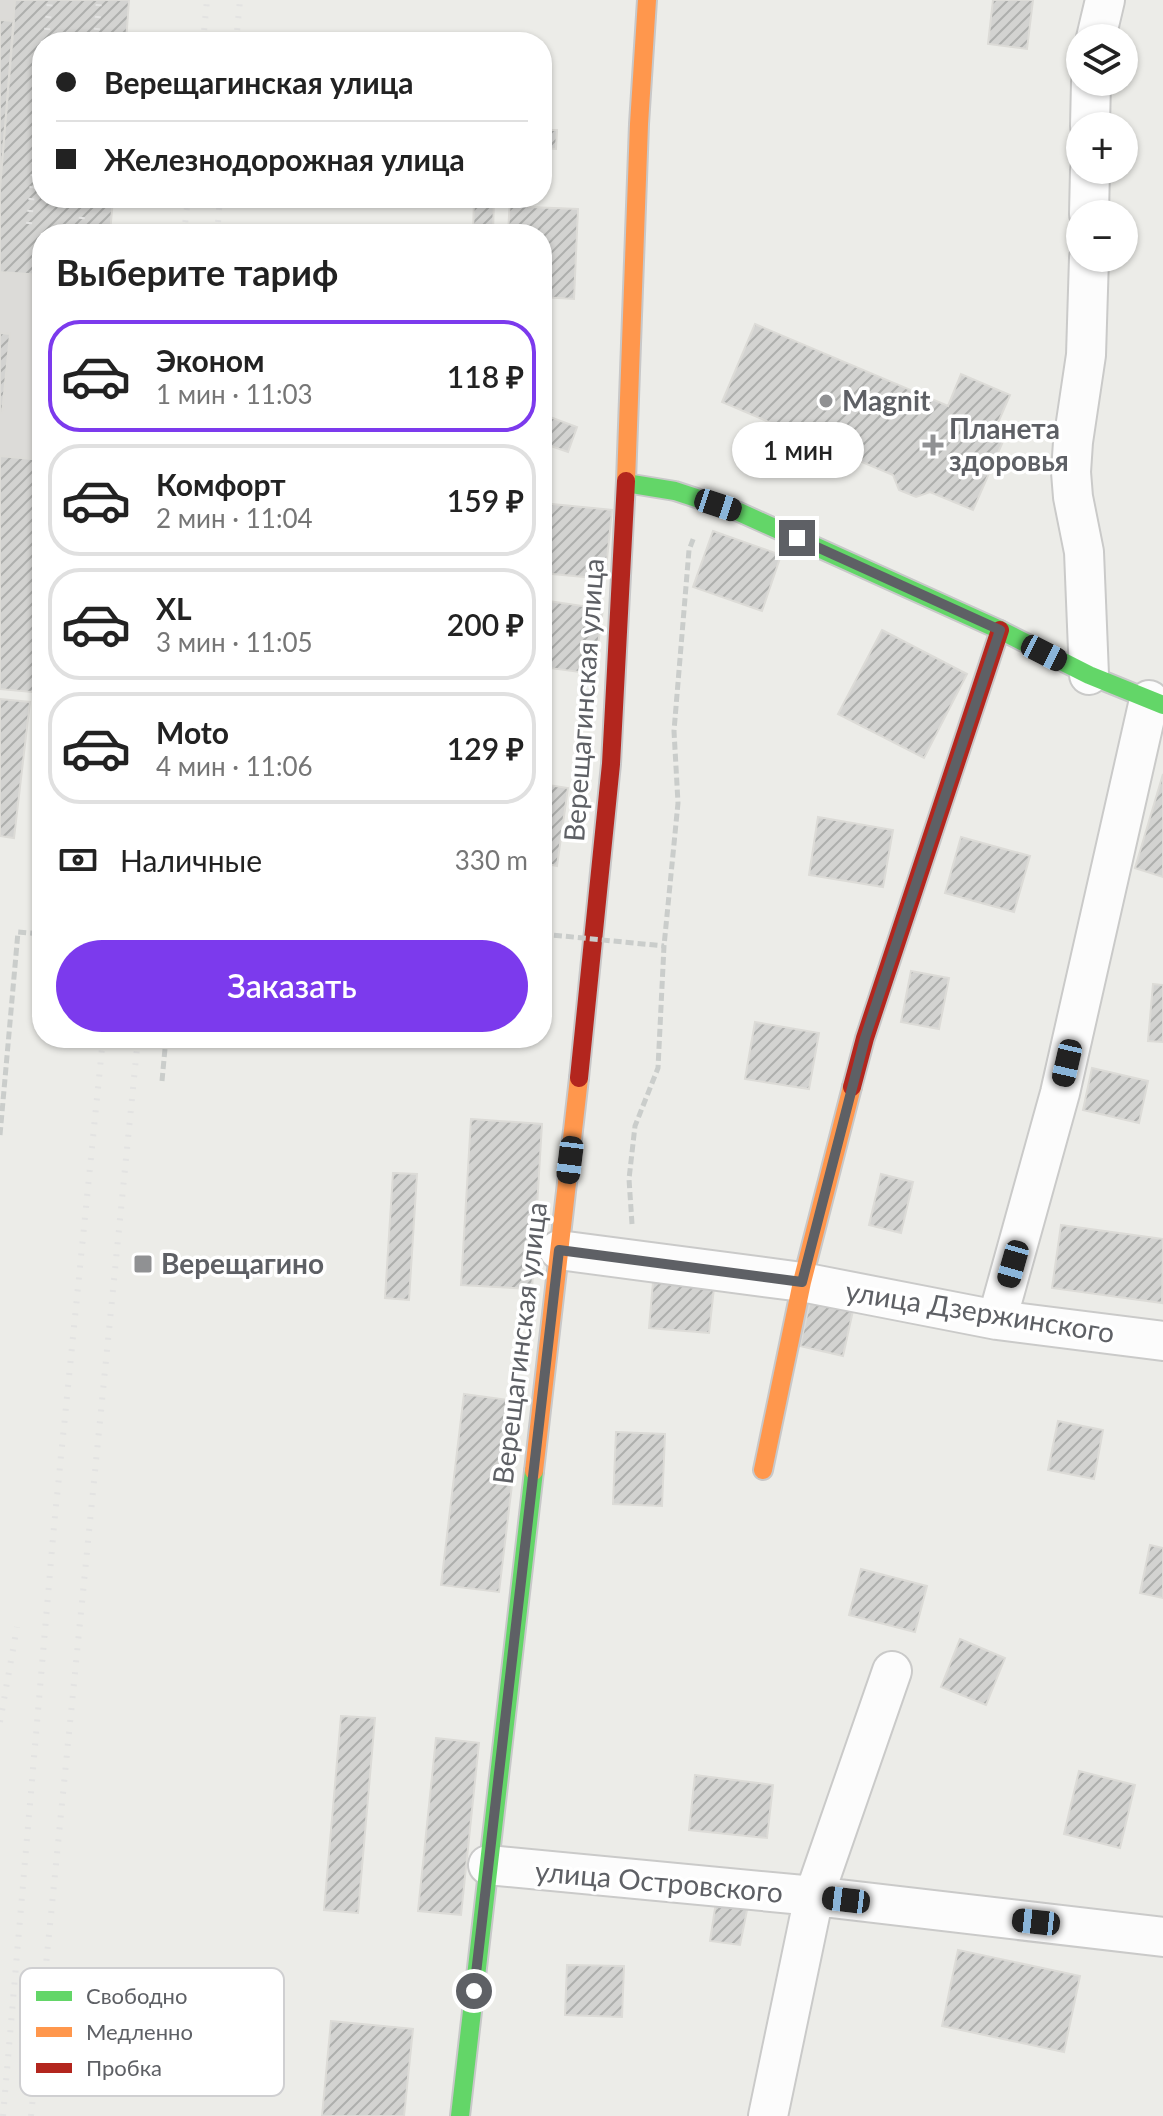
<!DOCTYPE html>
<html lang="ru">
<head>
<meta charset="utf-8">
<style>
	body { margin:0; font-family:Lato,sans-serif; background:#f6f6f6; color:#222; height:100vh; display:flex; flex-direction:column; font-size:30px; white-space:nowrap }
	* { box-sizing:border-box; margin:0 }
	p { font-size:26px; color:#767676 }
	.icon { flex:none; width:44px; height:44px; fill:none; stroke:currentColor; stroke-width:2; stroke-linecap:round; stroke-linejoin:round }
	.map { position:relative; flex:1; overflow:hidden }
	.details { position:absolute; left:32px; top:224px; width:520px; height:824px; display:flex; flex-direction:column; background:#fff; border-radius:32px; box-shadow:0 2px 6px #0004 }
	.details>* { flex:none }
	.banner { position:absolute; left:32px; top:32px; width:520px; height:176px; border-radius:32px; box-shadow:0 2px 6px #0004; display:grid; align-content:center; height:176px; padding:0 24px; background:#fff }
	.fabs { position:absolute; left:1066px; top:24px; display:grid; gap:16px }
	.fabs a { display:grid; place-items:center; width:72px; height:72px; border-radius:50%; background:#fff; box-shadow:0 2px 6px #0004; font-size:40px }
	.end { position:absolute; width:36px; height:36px; margin:-18px; border:10px solid #5e6065; background:#fff; box-shadow:0 0 0 4px #fff }
	.from { border-radius:50% }
	.bubble { position:absolute; height:56px; border-radius:28px; background:#fff; box-shadow:0 2px 6px #0004; font-size:26px; font-weight:600; line-height:56px; text-align:center }
	.car { position:absolute; width:24px; height:48px; margin:-24px -12px; border-radius:10px; box-shadow:0 0 6px 2px #0007; background:linear-gradient(#222 24%,#8ab4d8 0 40%,#222 0 76%,#8ab4d8 0 86%,#222 0) }
	.banner b { display:flex; align-items:center; gap:28px; height:76px; font-size:30px }
	.banner b+b { border-top:2px solid #e0e0e0 }
	.banner i { width:20px; height:20px; background:#222 }
	ul { padding:0; list-style:none }
	li { display:flex; align-items:center; gap:24px; height:112px; margin:0 16px 12px; padding:0 8px; border:4px solid #e0e0e0; border-radius:32px }
	li div { flex:1 }
	li b { display:block; font-size:30px }
	li em { font-style:normal; font-weight:600 }
	li.current { border-color:#7c3aed }
	li>.icon { width:72px; height:72px; stroke-width:1.5 }
	h2 { padding:0 24px; font-size:36px; line-height:96px }
	.pay { display:flex; align-items:center; gap:20px; height:88px; padding:0 24px; font-size:30px }
	.pay p { margin-inline-start:auto }
	.action { display:flex; gap:16px; margin-top:auto; padding:16px 24px }
	.action a { flex:1; height:92px; border-radius:48px; background:#7c3aed; color:#fff; font-size:32px; font-weight:600; line-height:92px; text-align:center }
	.map>svg:first-child { display:block }
	.industrial { fill:#dcdbd8 }
	.building { fill:url(#building-hatch); stroke:#dcdbd7; stroke-width:2 }
	.lines { fill:none; stroke-linecap:round; stroke-linejoin:round }
	.street-casing { stroke:#cacac9; stroke-width:42 }
	.fast-casing { stroke:#c8c8c9; stroke-width:22 }
	.slow-casing { stroke:#c8c8c9; stroke-width:22 }
	.jam-casing { stroke:#c8c8c9; stroke-width:22 }
	.path { stroke:#cacdcb; stroke-width:5; stroke-dasharray:8 4; stroke-linecap:butt }
	.street { stroke:#fcfcfc; stroke-width:38 }
	.fast { stroke:#63d668; stroke-width:18 }
	.slow { stroke:#ff974d; stroke-width:18 }
	.jam { stroke:#b3261e; stroke-width:18 }
	.rail { stroke:#e3e3e2; stroke-width:6; stroke-dasharray:2 10; stroke-linecap:butt }
	.path-bridge { stroke:#cacdcb; stroke-width:5; stroke-dasharray:8 4; stroke-linecap:butt }
	.route { stroke:#5e6065; stroke-width:10 }
	.poi-dot { fill:#909193; stroke:#fff; stroke-width:3 }
	.labels { text-anchor:middle; stroke-width:7; stroke-linejoin:round; paint-order:stroke }
	.poi-label { font-size:28px; font-weight:bold; fill:#5e6065; stroke:#fff; text-anchor:start }
	.street-label { font-size:28px; fill:#5e6065; stroke:#fff }
	.key { fill:#fff; stroke:#cfcfd1; stroke-width:2 }
	.key-label { font-size:22px; fill:#5e6065 }
</style>
</head>
<body>
<div class="map">
<svg width="1163" height="2116" viewBox="0 0 1163 2116">
	<defs>
		<pattern id="building-hatch" width="6" height="6" patternUnits="userSpaceOnUse" patternTransform="scale(2)"><rect width="6" height="6" fill="#d3d3d1"/><path d="M-1 1l2-2M0 6l6-6M5 7l2-2" fill="none" stroke="#aeafad"/></pattern>
	</defs>
	<rect width="100%" height="100%" fill="#ecece8"/>
	<path class="industrial" d="M 0,0 L 129,0 L 126,42 L 42,42 L 42,198 L 113,198 L 110,234 L 42,234 L 42,693 L 0,689 Z"/>
	<path class="building" d="M 15,0 L 129,0 L 126,42 L 42,42 L 42,198 L 113,198 L 110,234 L 42,234 L 42,275 L 0,272 L 0,189 Z
		M 993,0 L 1033,0 L 1027,49 L 988,44 Z
		M 0,20 L 14,21 L 0,189 Z
		M 542,130 L 557,130 L 556,149 L 542,148 Z
		M 474,198 L 494,198 L 493,234 L 473,234 Z
		M 510,198 L 529,198 L 529,207 L 578,209 L 574,299 L 542,297 L 542,234 L 508,234 Z
		M 755,324 L 948,406 L 961,374 L 1010,395 L 997,425 L 1008,430 L 973,510 L 930,492 L 916,497 L 899,490 L 893,475 L 824,446 L 815,467 L 803,462 L 788,455 L 797,434 L 722,402 Z
		M 0,333 L 10,334 L 2,413 L 0,413 Z
		M 542,414 L 577,427 L 568,452 L 542,443 Z
		M 0,456 L 42,460 L 42,693 L 0,689 Z
		M 542,503 L 612,510 L 605,579 L 542,573 Z
		M 713,531 L 781,555 L 762,611 L 693,587 Z
		M 542,600 L 603,609 L 594,674 L 542,667 Z
		M 882,630 L 967,674 L 924,758 L 838,714 Z
		M 0,699 L 30,702 L 14,838 L 0,836 Z
		M 1163,774 L 1163,877 L 1135,868 Z
		M 542,784 L 568,788 L 557,866 L 542,863 Z
		M 818,817 L 893,830 L 883,887 L 809,875 Z
		M 961,837 L 1030,856 L 1014,912 L 945,893 Z
		M 911,971 L 949,978 L 939,1029 L 901,1022 Z
		M 1153,984 L 1163,985 L 1163,1042 L 1148,1041 Z
		M 755,1022 L 819,1033 L 809,1089 L 745,1079 Z
		M 1092,1068 L 1148,1081 L 1139,1123 L 1083,1110 Z
		M 471,1119 L 542,1124 L 532,1289 L 461,1285 Z
		M 393,1173 L 417,1174 L 409,1300 L 385,1298 Z
		M 881,1174 L 913,1182 L 901,1233 L 869,1225 Z
		M 1061,1225 L 1163,1239 L 1162,1303 L 1052,1288 Z
		M 653,1282 L 714,1288 L 709,1333 L 649,1328 Z
		M 811,1297 L 854,1306 L 843,1356 L 800,1346 Z
		M 464,1394 L 522,1402 L 499,1592 L 441,1585 Z
		M 1058,1421 L 1103,1430 L 1094,1479 L 1048,1470 Z
		M 616,1432 L 665,1434 L 662,1506 L 613,1504 Z
		M 1150,1545 L 1163,1548 L 1163,1598 L 1140,1593 Z
		M 861,1569 L 927,1586 L 915,1632 L 849,1615 Z
		M 960,1639 L 1005,1658 L 986,1705 L 941,1687 Z
		M 341,1716 L 375,1718 L 358,1913 L 324,1910 Z
		M 436,1738 L 479,1743 L 461,1915 L 418,1911 Z
		M 1079,1771 L 1135,1785 L 1120,1848 L 1064,1834 Z
		M 695,1775 L 773,1785 L 767,1838 L 689,1830 Z
		M 716,1902 L 748,1905 L 740,1945 L 710,1941 Z
		M 958,1950 L 1080,1976 L 1064,2052 L 942,2026 Z
		M 567,1965 L 624,1966 L 622,2017 L 565,2015 Z
		M 331,2021 L 413,2029 L 404,2116 L 322,2116 Z"/>
	<g class="lines">
		<g class="street-casing">
			<path id="street" d="M 1096,38 L 1105,0
				M 1090,126 L 1091,82
				M 1089,214 L 1090,170
				M 1089,258 L 1086,355 L 1073,442 L 1071,472 L 1073,497 L 1084,552 L 1089,675
				M 559,1250 L 802,1282 L 997,1320 L 1163,1341
				M 997,1320 L 1060,1093 L 1149,700
				M 488,1865 L 814,1896 L 1163,1937
				M 768,2116 L 814,1896 L 892,1671"/>
		</g>
		<g class="fast-casing">
			<path id="fast" d="M 626,483 L 675,491 L 739,512 L 1000,630 L 1089,675 L 1163,705
				M 460,2116 L 534,1471"/>
		</g>
		<g class="slow-casing">
			<path id="slow" d="M 626,481 L 639,124 L 647,0
				M 763,1470 L 802,1282 L 852,1087
				M 534,1471 L 579,1078"/>
		</g>
		<g class="jam-casing">
			<path id="jam" d="M 579,1078 L 611,764 L 626,481
				M 852,1087 L 865,1038 L 1000,630"/>
		</g>
		<path class="path" d="M 162,1081 L 166,1038
			M 0,1135 L 18,932 L 42,934
			M 632,1224 L 629,1179 L 635,1126 L 658,1068 L 664,946 L 678,803 L 674,731 L 689,550 L 694,537"/>
		<use href="#street" class="street"/>
		<use href="#fast" class="fast"/>
		<use href="#slow" class="slow"/>
		<use href="#jam" class="jam"/>
		<path class="rail" d="M 46,42 L 50,0
			M 96,42 L 99,0
			M 203,42 L 207,0
			M 236,42 L 240,0
			M 29,224 L 42,86
			M 81,231 L 83,198
			M 184,234 L 188,198
			M 217,234 L 220,198
			M 0,1722 L 17,1627
			M 3,2116 L 54,1526 L 103,1038
			M 31,2116 L 138,1038"/>
		<path class="path-bridge" d="M 542,934 L 664,946"/>
	</g>
	<g class="lines">
		<path class="route" d="M 474,1991 L 559,1250 L 802,1282 L 865,1038 L 1000,630 L 797,538"/>
	</g>
	<g class="poi-dot">
		<circle cx="826" cy="401" r="8"/>
		<path d="M929 433h8v8h8v8h-8v8h-8v-8h-8v-8h8z"/>
		<rect x="133" y="1254" width="20" height="20" rx="4"/>
	</g>
	<g class="labels">
		<g class="poi-label">
			<text x="842" y="411">Magnit</text>
			<text x="949" y="439">Планета<tspan x="949" dy="32">здоровья</tspan></text>
			<text x="161" y="1274">Верещагино</text>
		</g>
		<g class="street-label">
			<text transform="translate(584 700) rotate(-86)" y="10">Верещагинская улица</text>
			<text transform="translate(980 1312) rotate(9)" y="10">улица Дзержинского</text>
			<text transform="translate(520 1343) rotate(-83)" y="10">Верещагинская улица</text>
			<text transform="translate(659 1882) rotate(5)" y="10">улица Островского</text>
		</g>
	</g>
	<rect x="20" y="1968" width="264" height="128" rx="12" class="key"/>
	<rect x="36" y="1991" width="36" height="10" fill="#63d668"/>
	<rect x="36" y="2027" width="36" height="10" fill="#ff974d"/>
	<rect x="36" y="2063" width="36" height="10" fill="#b3261e"/>
	<g class="key-label">
		<text x="86" y="2004">Свободно</text>
		<text x="86" y="2040">Медленно</text>
		<text x="86" y="2076">Пробка</text>
	</g>
</svg>
<div class="fabs">
<a><svg class="icon" aria-label="layers" viewBox="0 0 24 24"><path d="M12 4l9 5-9 5-9-5zM3 14l9 5 9-5"/></svg></a>
<a>+</a>
<a>−</a>
</div>
<i class="end from" style="left:474px;top:1991px"></i>
<i class="end" style="left:797px;top:538px"></i>
<div class="bubble" style="left:732px;top:422px;width:132px">1 мин</div>
<i class="car" style="left:718px;top:505px;rotate:108deg"></i>
<i class="car" style="left:1044px;top:653px;rotate:117deg"></i>
<i class="car" style="left:1067px;top:1063px;rotate:193deg"></i>
<i class="car" style="left:570px;top:1160px;rotate:187deg"></i>
<i class="car" style="left:1013px;top:1264px;rotate:196deg"></i>
<i class="car" style="left:846px;top:1900px;rotate:277deg"></i>
<i class="car" style="left:1036px;top:1922px;rotate:276deg"></i>
<div class="banner">
<b><i class="from"></i>Верещагинская улица</b>
<b><i></i>Железнодорожная улица</b>
</div>
<section class="details">
<h2>Выберите тариф</h2>
<ul>
<li class="current"><svg class="icon" aria-label="car" viewBox="0 0 24 24"><path d="M5 17H2v-5l4-1 3-4h7l3 4 3 1v5h-3M9 17h6M6 11h13"/><circle cx="7" cy="17" r="2"/><circle cx="17" cy="17" r="2"/></svg><div><b>Эконом</b><p>1 мин · 11:03</p></div><em>118 ₽</em></li>
<li><svg class="icon" aria-label="car" viewBox="0 0 24 24"><path d="M5 17H2v-5l4-1 3-4h7l3 4 3 1v5h-3M9 17h6M6 11h13"/><circle cx="7" cy="17" r="2"/><circle cx="17" cy="17" r="2"/></svg><div><b>Комфорт</b><p>2 мин · 11:04</p></div><em>159 ₽</em></li>
<li><svg class="icon" aria-label="car" viewBox="0 0 24 24"><path d="M5 17H2v-5l4-1 3-4h7l3 4 3 1v5h-3M9 17h6M6 11h13"/><circle cx="7" cy="17" r="2"/><circle cx="17" cy="17" r="2"/></svg><div><b>XL</b><p>3 мин · 11:05</p></div><em>200 ₽</em></li>
<li><svg class="icon" aria-label="car" viewBox="0 0 24 24"><path d="M5 17H2v-5l4-1 3-4h7l3 4 3 1v5h-3M9 17h6M6 11h13"/><circle cx="7" cy="17" r="2"/><circle cx="17" cy="17" r="2"/></svg><div><b>Moto</b><p>4 мин · 11:06</p></div><em>129 ₽</em></li>
</ul>
<div class="pay"><svg class="icon" aria-label="cash" viewBox="0 0 24 24"><path d="M3 7h18v10H3z"/><circle cx="12" cy="12" r="2"/></svg>Наличные<p>330 m</p></div>
<div class="action"><a>Заказать</a></div>
</section>
</div>
</body>
</html>
